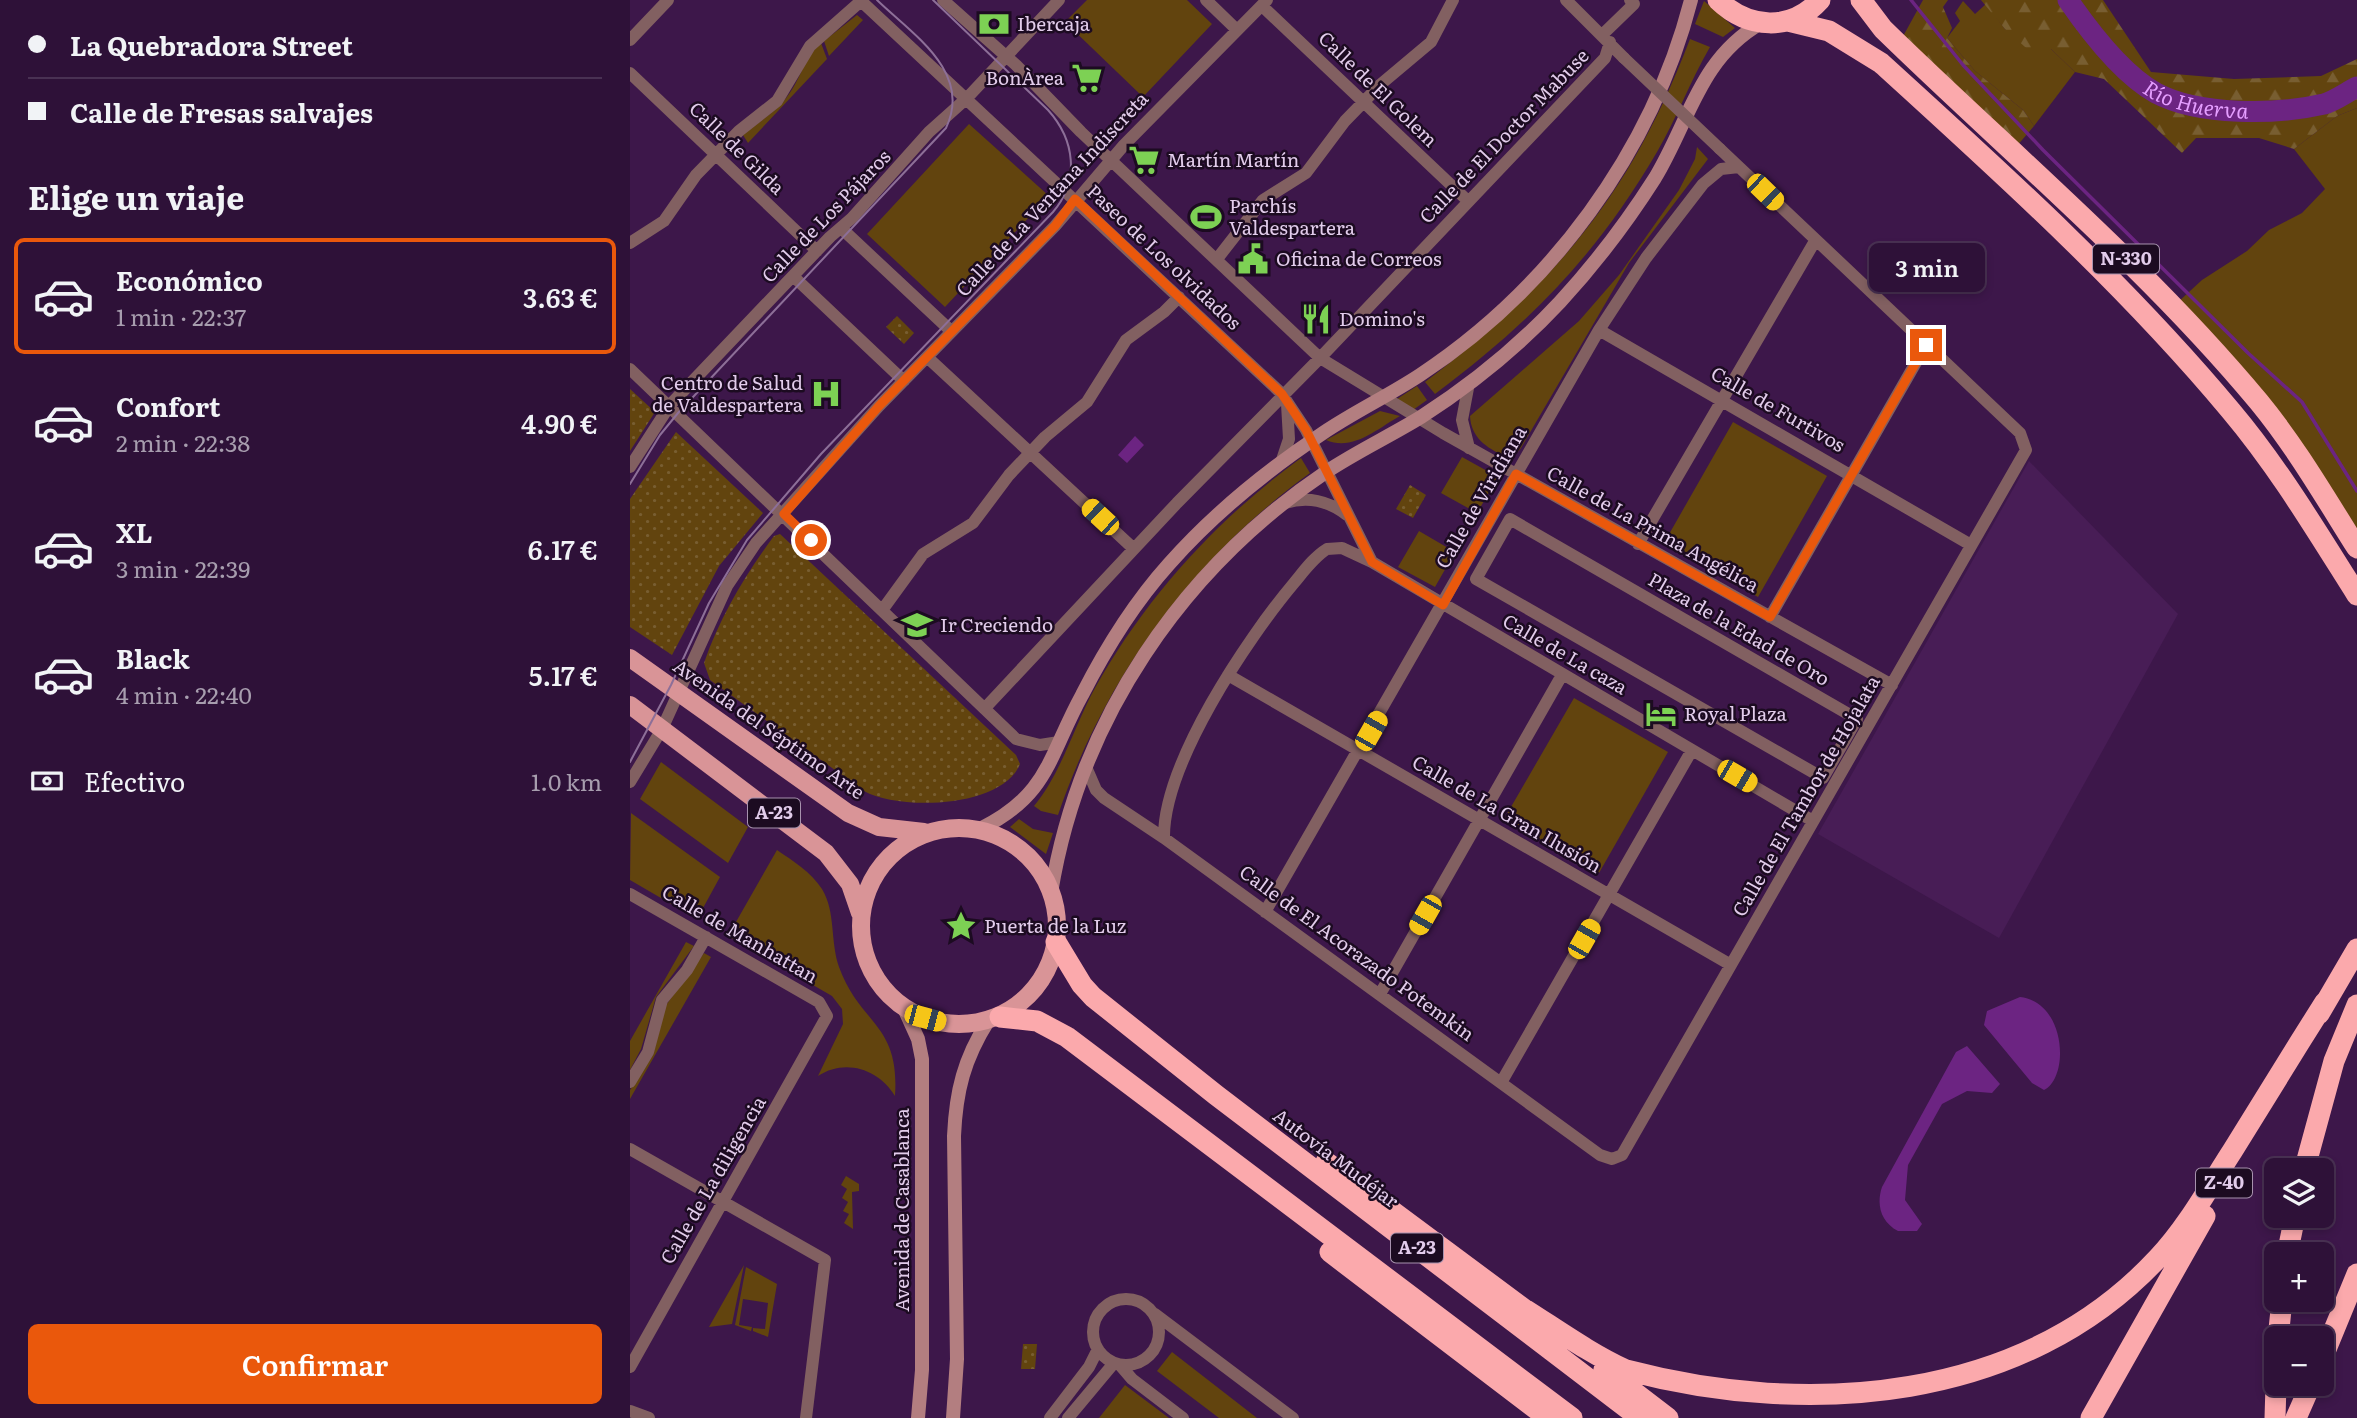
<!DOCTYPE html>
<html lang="es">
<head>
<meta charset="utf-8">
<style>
	body { margin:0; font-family:Literata,serif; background:#3a1f43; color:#f1f3f6; height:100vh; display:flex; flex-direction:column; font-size:26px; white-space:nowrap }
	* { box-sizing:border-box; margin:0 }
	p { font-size:23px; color:#a79dae }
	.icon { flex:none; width:38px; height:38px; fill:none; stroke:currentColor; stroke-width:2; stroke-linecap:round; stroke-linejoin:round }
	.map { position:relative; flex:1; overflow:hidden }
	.drawer { display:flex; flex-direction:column; background:#2e1138; width:630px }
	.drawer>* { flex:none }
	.banner { display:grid; align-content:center; height:154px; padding:0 28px; background:#2e1138 }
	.controls { position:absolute; left:1634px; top:1158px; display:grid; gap:14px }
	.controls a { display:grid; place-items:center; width:70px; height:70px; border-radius:10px; background:#2e1138; box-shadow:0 4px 10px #0003,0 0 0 2px #493153; font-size:35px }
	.end { position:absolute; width:32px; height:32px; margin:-16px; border:9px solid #ea580c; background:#fff; box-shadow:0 0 0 4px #fff }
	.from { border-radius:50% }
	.bubble { position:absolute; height:49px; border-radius:10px; background:#2e1138; box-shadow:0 4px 10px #0003,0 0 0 2px #493153; font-size:23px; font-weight:600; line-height:49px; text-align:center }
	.car { position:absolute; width:21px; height:42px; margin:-21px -10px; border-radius:9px; box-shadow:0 0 5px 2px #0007; background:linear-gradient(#f5c518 24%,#345 0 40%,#f5c518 0 76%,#345 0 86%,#f5c518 0) }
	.banner b { display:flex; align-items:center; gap:24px; height:66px; font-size:26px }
	.banner b+b { border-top:2px solid #493153 }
	.banner i { width:18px; height:18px; background:#f1f3f6 }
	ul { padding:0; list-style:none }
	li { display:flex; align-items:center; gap:21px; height:116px; margin:0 14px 10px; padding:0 14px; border:4px solid transparent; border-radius:10px }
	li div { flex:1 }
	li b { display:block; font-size:26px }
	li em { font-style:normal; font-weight:600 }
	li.selected { border-color:#ea580c }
	li>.icon { width:63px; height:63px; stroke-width:1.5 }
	h2 { padding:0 28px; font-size:32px; line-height:84px }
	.pay { display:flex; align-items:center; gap:18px; height:77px; padding:0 28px; font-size:26px }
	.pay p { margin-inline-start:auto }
	.cta { display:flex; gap:14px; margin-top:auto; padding:14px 28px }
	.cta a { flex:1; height:80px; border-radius:10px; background:#ea580c; color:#fff; font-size:28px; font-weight:600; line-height:80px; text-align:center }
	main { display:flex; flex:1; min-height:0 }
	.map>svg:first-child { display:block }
	.built { fill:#481d56 }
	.green { fill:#62440e }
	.forest { fill:url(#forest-firs) }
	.park { fill:url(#park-dots) }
	.water { fill:#6c2482 }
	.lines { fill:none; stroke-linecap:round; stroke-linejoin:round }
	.stream { stroke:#6c2482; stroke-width:3.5 }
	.river { stroke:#6c2482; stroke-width:21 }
	.street { stroke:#826061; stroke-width:12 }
	.secondary { stroke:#b37e80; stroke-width:14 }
	.primary { stroke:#d99497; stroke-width:18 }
	.highway { stroke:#fba9ac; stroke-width:21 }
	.tram { stroke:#8d6f98; stroke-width:2 }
	.street-bridge { stroke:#826061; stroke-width:12 }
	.route { stroke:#ea580c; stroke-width:9 }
	.labels { text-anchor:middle; stroke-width:5; stroke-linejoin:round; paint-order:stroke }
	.shield { fill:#1c0b21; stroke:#a792ae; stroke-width:2 }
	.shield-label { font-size:18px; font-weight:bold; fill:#e2cceb }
	.poi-label { font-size:19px; fill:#e2cceb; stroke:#1c0b21; text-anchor:start }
	.street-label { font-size:19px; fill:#e2cceb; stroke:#1c0b21 }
	.water-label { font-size:21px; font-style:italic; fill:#e59eff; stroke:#1c0b21 }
</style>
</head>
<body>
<main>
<section class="drawer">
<div class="banner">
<b><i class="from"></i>La Quebradora Street</b>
<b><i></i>Calle de Fresas salvajes</b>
</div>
<h2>Elige un viaje</h2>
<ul>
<li class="selected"><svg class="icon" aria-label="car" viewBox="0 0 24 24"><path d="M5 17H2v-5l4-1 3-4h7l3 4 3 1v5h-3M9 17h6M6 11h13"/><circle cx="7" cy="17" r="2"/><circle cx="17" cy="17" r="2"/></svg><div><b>Económico</b><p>1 min · 22:37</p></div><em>3.63 €</em></li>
<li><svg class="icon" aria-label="car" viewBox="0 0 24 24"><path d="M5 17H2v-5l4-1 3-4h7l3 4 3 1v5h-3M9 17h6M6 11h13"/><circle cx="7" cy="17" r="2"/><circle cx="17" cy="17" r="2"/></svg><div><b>Confort</b><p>2 min · 22:38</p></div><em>4.90 €</em></li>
<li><svg class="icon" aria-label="car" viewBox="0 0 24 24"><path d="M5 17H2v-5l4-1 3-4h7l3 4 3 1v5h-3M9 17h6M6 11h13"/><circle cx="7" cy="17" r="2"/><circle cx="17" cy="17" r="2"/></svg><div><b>XL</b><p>3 min · 22:39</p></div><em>6.17 €</em></li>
<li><svg class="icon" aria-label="car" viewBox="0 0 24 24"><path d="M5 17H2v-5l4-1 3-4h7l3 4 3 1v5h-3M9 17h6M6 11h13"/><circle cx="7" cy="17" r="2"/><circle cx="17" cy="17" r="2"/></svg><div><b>Black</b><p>4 min · 22:40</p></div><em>5.17 €</em></li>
</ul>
<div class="pay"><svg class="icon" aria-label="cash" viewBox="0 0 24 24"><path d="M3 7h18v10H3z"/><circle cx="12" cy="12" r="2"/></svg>Efectivo<p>1.0 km</p></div>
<div class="cta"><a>Confirmar</a></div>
</section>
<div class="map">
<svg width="1727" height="1418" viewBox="0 0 1727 1418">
	<defs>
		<pattern id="forest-firs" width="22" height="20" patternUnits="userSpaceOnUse" patternTransform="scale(1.75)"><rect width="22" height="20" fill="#62440e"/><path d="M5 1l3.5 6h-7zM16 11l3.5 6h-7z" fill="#785e31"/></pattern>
		<pattern id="park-dots" width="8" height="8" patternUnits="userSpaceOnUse" patternTransform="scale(1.75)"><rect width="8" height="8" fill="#62440e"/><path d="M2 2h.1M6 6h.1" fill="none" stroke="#785e31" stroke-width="1.8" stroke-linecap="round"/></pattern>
	</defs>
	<rect width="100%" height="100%" fill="#3d174a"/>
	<path class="built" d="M 1399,461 L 1548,614 L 1369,938 L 1188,834 Z"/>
	<path class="green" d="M 457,0 L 557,0 L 582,24 L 513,97 L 435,22 Z
		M 1074,1 L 1105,28 L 1093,37 L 1065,24 Z
		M 1333,1 L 1345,14 L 1356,4 L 1375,29 L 1421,49 L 1445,72 L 1404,126 L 1393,110 L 1345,71 L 1317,38 L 1330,21 L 1325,13 Z
		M 227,15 L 233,20 L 199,56 L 194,41 Z
		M 1060,39 L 1080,47 C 1060,81 1047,118 1027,152 C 966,256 901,322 805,394 L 795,382 C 926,283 1001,194 1060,39 Z
		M 191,43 L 197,59 L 118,143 L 113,135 C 129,121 147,112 159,94 C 171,78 175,56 191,43 Z
		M 1727,108 L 1727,539 L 1547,303 L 1572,280 L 1617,251 L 1639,230 L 1672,213 L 1695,189 L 1664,149 L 1707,116 Z
		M 339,124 L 419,196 L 315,307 L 237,234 Z
		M 1067,147 L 1078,159 L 999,263 L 891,448 L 886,454 L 875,456 C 856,448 841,437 840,416 L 949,321 L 989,275 L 1049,190 L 1065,159 Z
		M 787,386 L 797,400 L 783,410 L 767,399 Z
		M 750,411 L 770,416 C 748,428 723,452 696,440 Z
		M 1103,422 L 1197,476 L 1128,597 L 1034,543 Z
		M 832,457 L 868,477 L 847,513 L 811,493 Z
		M 671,458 L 680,473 C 562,559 475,677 428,815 L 411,811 L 404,806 C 432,772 444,726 465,688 C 516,597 587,519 671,458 Z
		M 789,531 L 825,552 L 805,587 L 768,567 Z
		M 944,698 L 1038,752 L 969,873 L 874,819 Z
		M 31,762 L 118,827 L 98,863 L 10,799 Z
		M 1,813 L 90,877 L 67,919 L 0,880 Z
		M 389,819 L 403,829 L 423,833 L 416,854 L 380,827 Z
		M 147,850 C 163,861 181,872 192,889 C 206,912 200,941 209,967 C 230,1025 270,1023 265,1096 C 249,1069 215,1058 188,1076 L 213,1024 L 212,1009 L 202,996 L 98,936 Z
		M 56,942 L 64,946 L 26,997 L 11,1049 L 0,1070 L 0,1041 Z
		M 74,953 L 81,957 L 0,1099 L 0,1090 L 23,1055 L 36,1005 Z
		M 216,1176 L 229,1184 L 229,1191 L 222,1192 L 223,1229 L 214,1223 L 219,1214 L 213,1211 L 218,1202 L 212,1198 L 217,1189 L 211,1185 Z
		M 114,1265 L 102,1324 L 79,1327 Z
		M 116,1267 L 147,1284 L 138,1337 L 123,1331 L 123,1328 L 135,1329 L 138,1303 L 113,1299 L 109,1325 L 122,1327 L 121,1331 L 105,1325 Z
		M 542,1352 L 627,1418 L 589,1418 L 527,1371 Z
		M 495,1385 L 539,1418 L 469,1418 Z"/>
	<path class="forest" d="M 1293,0 L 1318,0 L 1313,7 L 1322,28 L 1317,38 L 1345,71 L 1393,110 L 1404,126 L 1386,147 L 1271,40 Z
		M 1351,0 L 1473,0 L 1521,72 L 1604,79 L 1691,76 L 1727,59 L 1727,108 L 1707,116 L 1664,149 L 1629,138 L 1566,138 L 1552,153 L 1474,79 L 1445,72 L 1421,49 L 1404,55 L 1375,29 Z"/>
	<path class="park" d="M 267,316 L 284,333 L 274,344 L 256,327 Z
		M 0,389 L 25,412 L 0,451 Z
		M 46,432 L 133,513 L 89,566 L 42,655 L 0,627 L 0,499 Z
		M 780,485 L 796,495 L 783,518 L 766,509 Z
		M 150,534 L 386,755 L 390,764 C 372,808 269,811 234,791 L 80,680 L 74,663 C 90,617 115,575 144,536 Z
		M 393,1344 L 407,1344 L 405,1369 L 391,1369 Z"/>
	<path class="water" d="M 505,436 L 514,445 L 497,463 L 488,455 Z
		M 1390,997 C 1436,1002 1440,1077 1414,1090 L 1402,1083 L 1354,1025 L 1357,1011 Z
		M 1337,1046 L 1370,1084 L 1362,1093 L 1337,1091 L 1312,1104 L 1278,1165 L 1275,1200 L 1292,1224 L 1287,1231 L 1268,1231 C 1251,1222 1246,1205 1252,1187 L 1326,1052 Z"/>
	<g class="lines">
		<path class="stream" d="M 1281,0 L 1333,65 L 1413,150 L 1618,353 L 1672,402 L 1727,491"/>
		<path class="river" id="s1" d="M 1438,0 C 1460,32 1492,74 1526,93 C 1569,116 1647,115 1694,104 C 1705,101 1717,92 1727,87"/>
		<path class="street" d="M 230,0 L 652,394 L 676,430 L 742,562 L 1183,821
			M 313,0 L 386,65 L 451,132 L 690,358 L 813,433 L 1262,685
			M 576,0 L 606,29
			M 936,0 L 994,58
			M 632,6 L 838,201
			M 972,35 L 1004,4 L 1000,0
			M 0,40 L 38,0
			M 0,73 L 187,251
			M 211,228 L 320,330
			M 0,243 L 34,221 L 66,175 L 109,131 L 147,101 L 180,46 L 231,1
			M 587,259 L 633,200 L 676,173 L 715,121 L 751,84 L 801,42 L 823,0
			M 164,277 L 274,381
			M 969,330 L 1341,545
			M 297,357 L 504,549
			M 0,369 L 386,739 L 410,745 L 429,742
			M 839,448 L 832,420 L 839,383
			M 651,463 L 659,439 L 657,404
			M 0,467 L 40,405 L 200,237 L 222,218 L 299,132 L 337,98 L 429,0
			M 655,503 C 677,496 699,501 717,515
			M 880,519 L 1227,719 L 1193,778 L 846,579 Z
			M 1008,544 L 1185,241
			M 253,609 L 293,554 L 343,523 L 379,475 L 415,437 L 457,402 L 496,340 L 534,312 L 549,297
			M 1140,617 L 1296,345
			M 598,675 L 1101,965
			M 355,708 L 547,503 L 690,358 L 975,58 L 980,42
			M 456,767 L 466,790 L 474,798 L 534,838 L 970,1155 L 982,1159 L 992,1155 L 1396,450 L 1390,433 L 1090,149
			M 0,782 L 32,729 L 97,586 L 126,543 L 249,406 L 425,226 L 494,145 L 637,0
			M 534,838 C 533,764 617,639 664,583 C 674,571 684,557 697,549 L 712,548 L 742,562
			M 0,894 L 189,1002 L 197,1016 L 0,1367
			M 635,912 L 969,330 L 1016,258 L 1073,184 L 1091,169 L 1109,167
			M 750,994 L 932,675
			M 872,1081 L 1062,750
			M 0,1082 L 18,1052 L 32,1000 L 57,970 L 76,937
			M 0,1149 L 195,1260 L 176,1418
			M463 1332a33 33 0 1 1 66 0a33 33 0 1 1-66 0Z
			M 525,1314 L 663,1418
			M 490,1365 L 502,1379 L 553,1418
			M 0,1411 L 19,1418
			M 420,1418 L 459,1367 L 468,1349
			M 438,1418 L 484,1363"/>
		<path class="secondary" d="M 350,829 C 419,795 418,757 452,695 C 476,648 504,603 539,564 C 585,512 636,471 693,433 C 724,412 758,396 790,375 C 920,289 1022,152 1061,0
			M 421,893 C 449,720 551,570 696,472 C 726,452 760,436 791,417 C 841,385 889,346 930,302 C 965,264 997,222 1025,178 C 1060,120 1069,59 1131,23
			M 273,1006 L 288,1039 L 292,1059 L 292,1370 L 288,1418
			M 323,1418 L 327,1359 L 324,1136 C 326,1091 334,1059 358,1021"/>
		<path class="primary" d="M 0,658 L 218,813 L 249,827 L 294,832
			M 0,705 L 196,853 L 220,884 L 230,913
			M231 926a98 98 0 1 1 196 0a98 98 0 1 1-196 0Z"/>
		<path class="highway" d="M 1088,0 C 1118,29 1161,32 1190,0
			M 1231,0 L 1253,29 C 1379,152 1516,266 1629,402 C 1666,447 1696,499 1727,548
			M 1158,21 L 1199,31 L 1251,63 C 1372,173 1496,285 1601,411 C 1649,468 1687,532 1727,595
			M 426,942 L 452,985 L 463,997 L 586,1095 L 1010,1418
			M 1689,1014 L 1727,949
			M 370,1017 L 407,1021 L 437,1037 L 942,1418
			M 696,1162 L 906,1318
			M 1674,1171 L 1704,1061 L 1727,1005
			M 700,1252 L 918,1418
			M 1657,1255 L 1665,1216
			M 896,1310 C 929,1331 961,1354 996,1370 C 1178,1418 1393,1403 1528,1258 C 1558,1226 1579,1187 1603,1150 C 1634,1100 1664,1051 1695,1002
			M 1648,1339 L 1652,1300
			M 1692,1359 L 1727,1274
			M 974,1369 L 1038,1418
			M 1461,1418 L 1575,1216
			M 1645,1418 L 1647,1352
			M 1666,1418 L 1681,1384"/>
		<path class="tram" d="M 0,484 L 30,435 L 48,413 L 316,128 C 343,72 282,34 247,0
			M 0,762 L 41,685 L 79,603 L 117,540 L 191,454 L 423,212 C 450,180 445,140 418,110 L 303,0"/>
		<path class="street-bridge" d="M 994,58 L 1090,149"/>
	</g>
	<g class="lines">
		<path class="route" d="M 181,540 L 154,514 L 249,406 L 425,226 L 445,199 L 652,394 L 676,430 L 742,562 L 813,605 L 886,474 L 1140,617 L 1296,345"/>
	</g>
	<defs>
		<g id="bank-bare" transform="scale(2.415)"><path d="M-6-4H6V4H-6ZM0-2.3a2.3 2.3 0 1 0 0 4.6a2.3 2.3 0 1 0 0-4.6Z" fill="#7dd154" stroke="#1c0b21" stroke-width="2.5" paint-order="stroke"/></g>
		<g id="supermarket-bare" transform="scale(2.415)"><path d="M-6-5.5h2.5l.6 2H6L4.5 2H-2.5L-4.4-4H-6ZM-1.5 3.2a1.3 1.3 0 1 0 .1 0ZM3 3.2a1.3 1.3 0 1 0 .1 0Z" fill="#7dd154" stroke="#1c0b21" stroke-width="2.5" paint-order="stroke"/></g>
		<g id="stadium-bare" transform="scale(2.415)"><path d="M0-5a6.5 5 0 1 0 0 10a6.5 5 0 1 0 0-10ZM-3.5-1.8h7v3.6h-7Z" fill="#7dd154" stroke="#1c0b21" stroke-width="2.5" paint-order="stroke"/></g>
		<g id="civic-bare" transform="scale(2.415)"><path d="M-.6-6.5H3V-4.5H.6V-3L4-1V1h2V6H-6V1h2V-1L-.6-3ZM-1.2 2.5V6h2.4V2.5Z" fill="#7dd154" stroke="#1c0b21" stroke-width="2.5" paint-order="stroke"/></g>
		<g id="restaurant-bare" transform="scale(2.415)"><path d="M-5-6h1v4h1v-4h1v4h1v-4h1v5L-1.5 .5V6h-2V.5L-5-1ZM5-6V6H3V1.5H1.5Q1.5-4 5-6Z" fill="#7dd154" stroke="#1c0b21" stroke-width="2.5" paint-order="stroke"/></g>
		<g id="hospital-bare" transform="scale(2.415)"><path d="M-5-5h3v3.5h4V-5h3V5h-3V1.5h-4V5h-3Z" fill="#7dd154" stroke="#1c0b21" stroke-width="2.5" paint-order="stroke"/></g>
		<g id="school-bare" transform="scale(2.415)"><path d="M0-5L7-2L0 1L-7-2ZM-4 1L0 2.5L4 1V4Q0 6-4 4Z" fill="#7dd154" stroke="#1c0b21" stroke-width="2.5" paint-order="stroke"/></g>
		<g id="hotel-bare" transform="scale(2.415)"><path d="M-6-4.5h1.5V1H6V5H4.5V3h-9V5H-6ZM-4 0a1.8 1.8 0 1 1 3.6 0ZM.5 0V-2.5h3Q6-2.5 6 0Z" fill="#7dd154" stroke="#1c0b21" stroke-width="2.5" paint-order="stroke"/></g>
		<g id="sight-bare" transform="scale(2.415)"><path d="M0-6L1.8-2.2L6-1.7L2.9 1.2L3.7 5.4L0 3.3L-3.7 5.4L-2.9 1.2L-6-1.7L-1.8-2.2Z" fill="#7dd154" stroke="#1c0b21" stroke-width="2.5" paint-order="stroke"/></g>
	</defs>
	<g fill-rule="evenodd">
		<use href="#bank-bare" x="364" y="24"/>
		<use href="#supermarket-bare" x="457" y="78"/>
		<use href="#supermarket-bare" x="514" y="160"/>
		<use href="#stadium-bare" x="576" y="217"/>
		<use href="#civic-bare" x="623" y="259"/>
		<use href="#restaurant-bare" x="686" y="319"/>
		<use href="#hospital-bare" x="196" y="394"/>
		<use href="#school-bare" x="287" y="625"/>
		<use href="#hotel-bare" x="1031" y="714"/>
		<use href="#sight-bare" x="331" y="926"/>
	</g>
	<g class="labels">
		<g class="shield">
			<rect x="1463" y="244.5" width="66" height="29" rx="5"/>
			<rect x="118" y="798.5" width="52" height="29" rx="5"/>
			<rect x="1566" y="1168.5" width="56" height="29" rx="5"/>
			<rect x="761" y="1233.5" width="52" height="29" rx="5"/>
		</g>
		<g class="shield-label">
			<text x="1496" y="265">N-330</text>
			<text x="144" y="819">A-23</text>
			<text x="1594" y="1189">Z-40</text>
			<text x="787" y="1254">A-23</text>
		</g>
		<g class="poi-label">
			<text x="387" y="31">Ibercaja</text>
			<text x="434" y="85" text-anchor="end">BonÀrea</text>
			<text x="537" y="167">Martín Martín</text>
			<text x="599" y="213">Parchís<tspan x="599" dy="22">Valdespartera</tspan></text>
			<text x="646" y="266">Oficina de Correos</text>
			<text x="709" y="326">Domino's</text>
			<text x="173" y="390" text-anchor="end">Centro de Salud<tspan x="173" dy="22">de Valdespartera</tspan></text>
			<text x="310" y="632">Ir Creciendo</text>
			<text x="1054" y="721">Royal Plaza</text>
			<text x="354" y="933">Puerta de la Luz</text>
		</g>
		<g class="street-label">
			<text transform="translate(748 89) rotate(44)" y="7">Calle de El Golem</text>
			<text transform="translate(874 136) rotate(-46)" y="7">Calle de El Doctor Mabuse</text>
			<text transform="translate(107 148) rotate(44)" y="7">Calle de Gilda</text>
			<text transform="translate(422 194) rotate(-47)" y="7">Calle de La Ventana Indiscreta</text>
			<text transform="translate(196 216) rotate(-46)" y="7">Calle de Los Pájaros</text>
			<text transform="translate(534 257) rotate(43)" y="7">Paseo de Los olvidados</text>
			<text transform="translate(1148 409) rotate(30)" y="7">Calle de Furtivos</text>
			<text transform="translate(851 497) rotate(-60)" y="7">Calle de Viridiana</text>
			<text transform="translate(1023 529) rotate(29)" y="7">Calle de La Prima Angélica</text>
			<text transform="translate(1109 629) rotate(30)" y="7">Plaza de la Edad de Oro</text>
			<text transform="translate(935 654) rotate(30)" y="7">Calle de La caza</text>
			<text transform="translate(139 729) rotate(35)" y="7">Avenida del Séptimo Arte</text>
			<text transform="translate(1176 796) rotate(-60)" y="7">Calle de El Tambor de Hojalata</text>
			<text transform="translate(877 814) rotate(30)" y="7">Calle de La Gran Ilusión</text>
			<text transform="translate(110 934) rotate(30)" y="7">Calle de Manhattan</text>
			<text transform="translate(727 953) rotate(36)" y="7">Calle de El Acorazado Potemkin</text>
			<text transform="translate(706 1158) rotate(37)" y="7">Autovía Mudéjar</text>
			<text transform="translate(83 1180) rotate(-60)" y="7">Calle de La diligencia</text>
			<text transform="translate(272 1210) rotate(-90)" y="7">Avenida de Casablanca</text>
		</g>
		<g class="water-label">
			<text dy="7" stroke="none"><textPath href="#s1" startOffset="170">Río Huerva</textPath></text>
		</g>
	</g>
</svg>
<div class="controls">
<a><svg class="icon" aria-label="layers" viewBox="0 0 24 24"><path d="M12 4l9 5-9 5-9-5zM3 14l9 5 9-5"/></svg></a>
<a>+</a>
<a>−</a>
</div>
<i class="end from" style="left:181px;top:540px"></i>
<i class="end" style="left:1296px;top:345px"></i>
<div class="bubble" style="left:1239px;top:243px;width:116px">3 min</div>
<i class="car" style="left:1135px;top:192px;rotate:134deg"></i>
<i class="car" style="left:470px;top:517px;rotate:313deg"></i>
<i class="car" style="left:741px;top:731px;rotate:30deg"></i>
<i class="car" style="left:1107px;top:776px;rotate:120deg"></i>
<i class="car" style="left:795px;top:915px;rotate:210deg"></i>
<i class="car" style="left:954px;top:939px;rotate:30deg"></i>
<i class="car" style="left:295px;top:1018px;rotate:105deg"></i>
</div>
</main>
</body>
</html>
